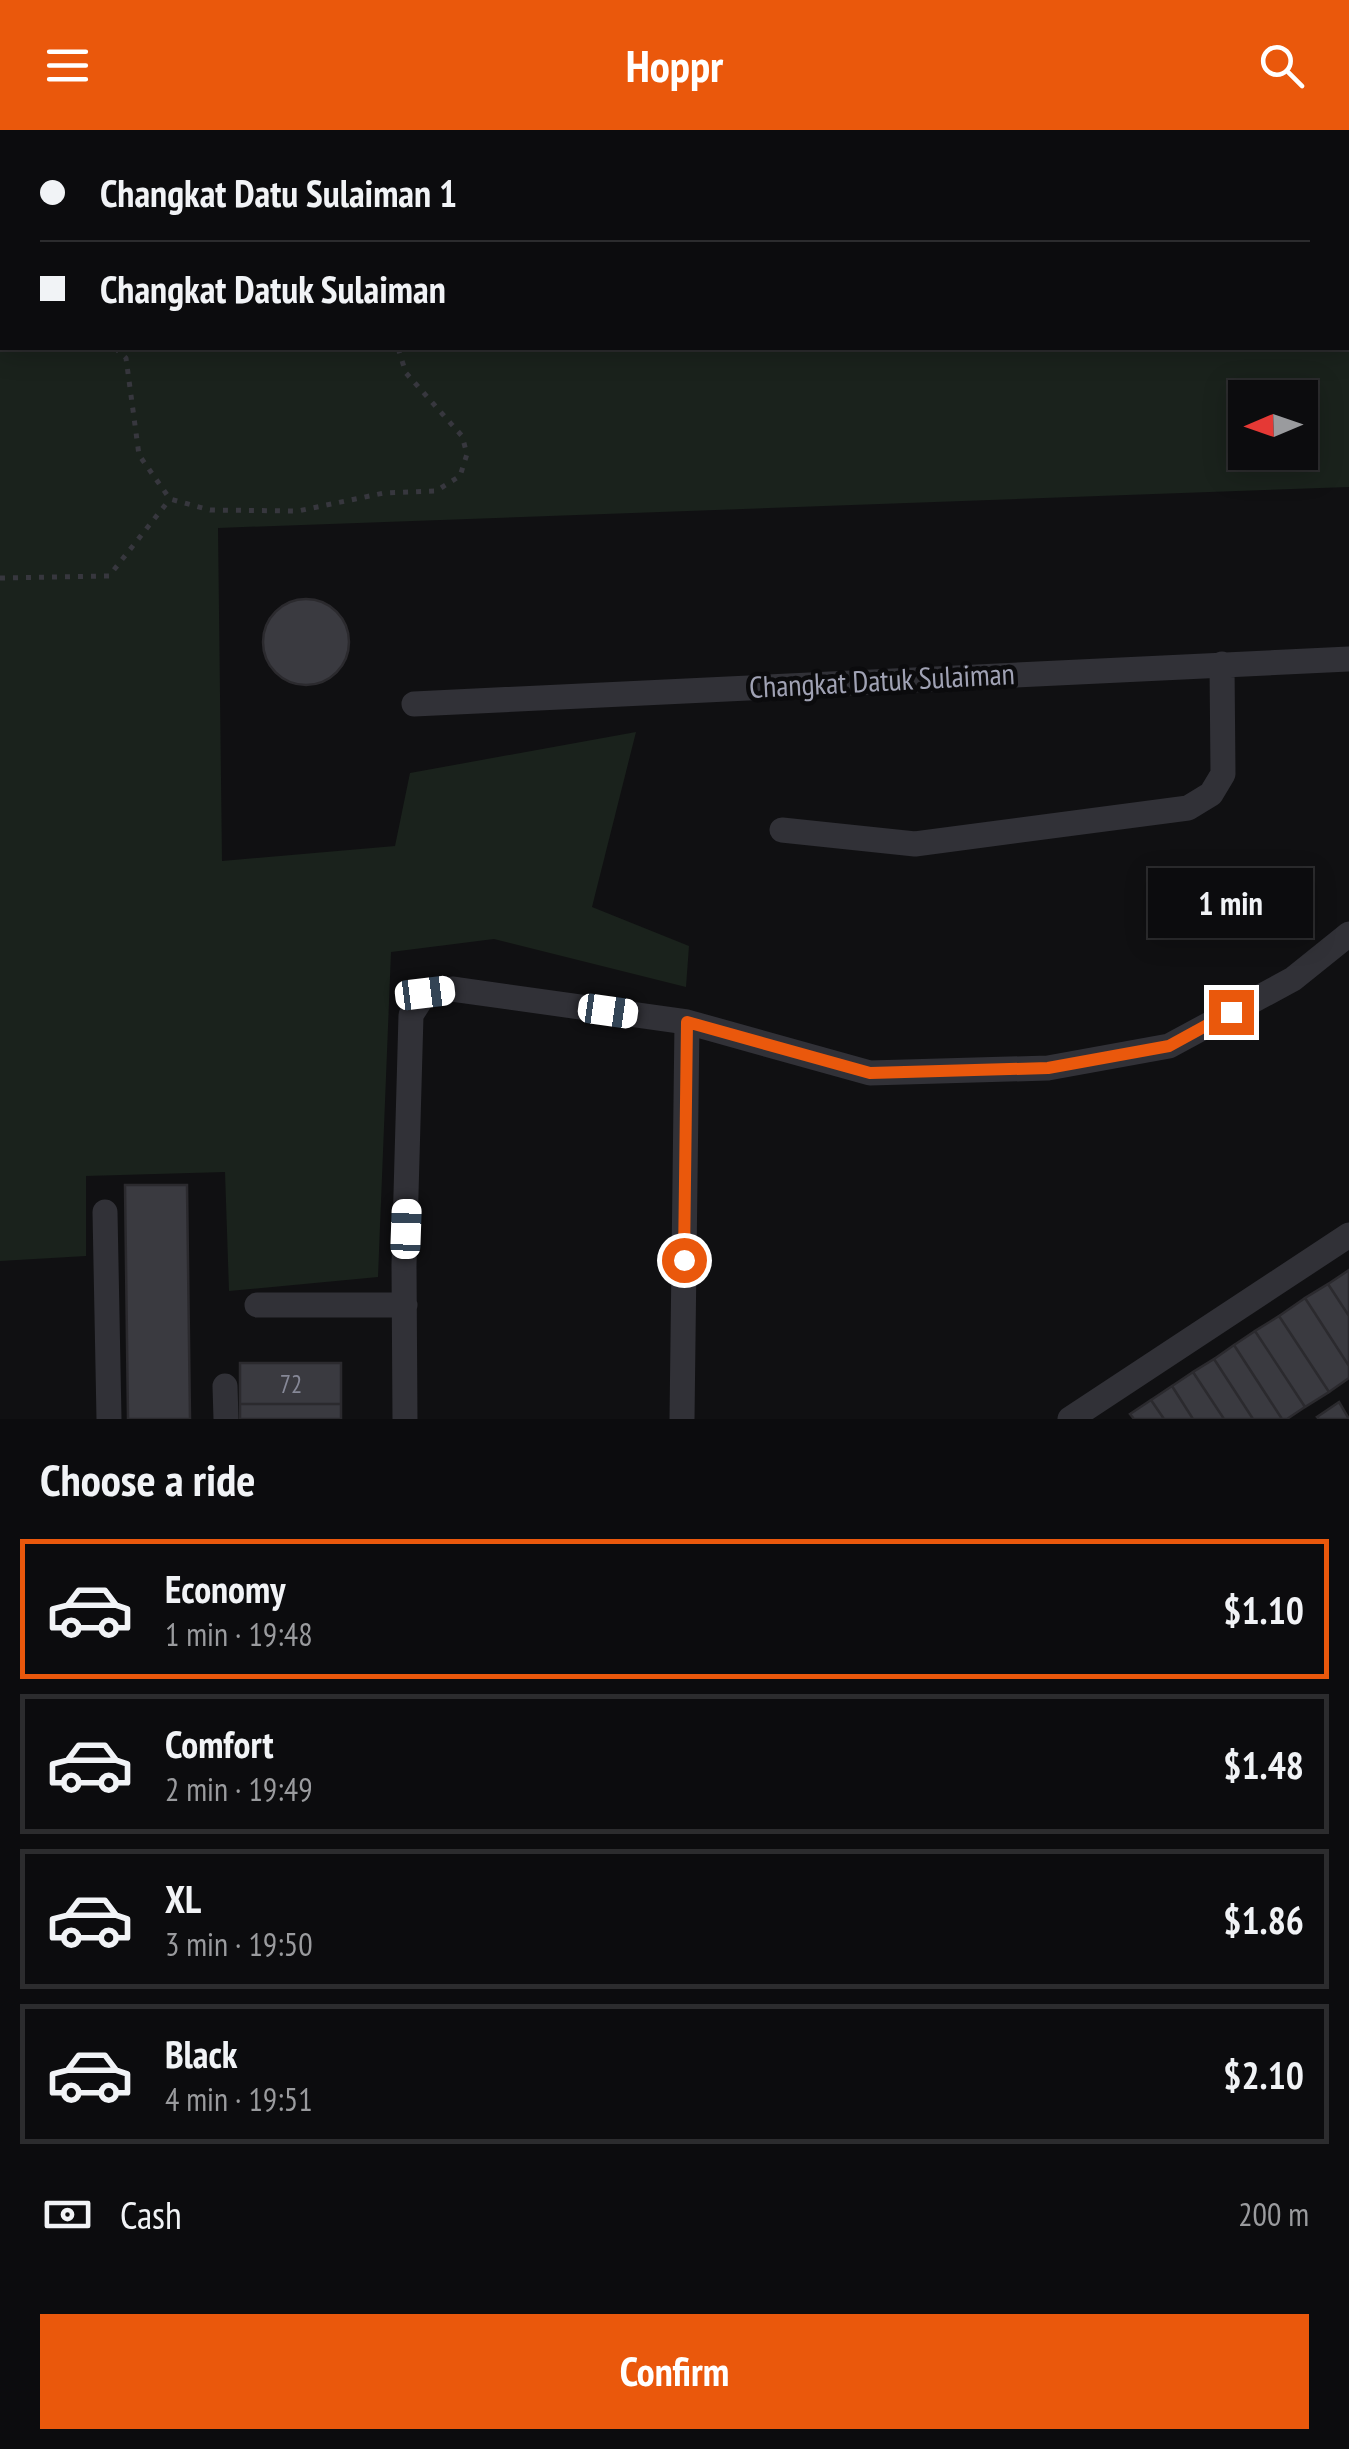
<!DOCTYPE html>
<html lang="en">
<head>
<meta charset="utf-8">
<style>
	body { margin:0; font-family:"PT Sans Narrow",sans-serif; background:#151517; color:#f1f3f6; height:100vh; display:flex; flex-direction:column; font-size:38px; white-space:nowrap }
	* { box-sizing:border-box; margin:0 }
	p { font-size:32px; color:#9a9b9e }
	.icon { flex:none; width:55px; height:55px; fill:none; stroke:currentColor; stroke-width:2; stroke-linecap:round; stroke-linejoin:round }
	.map { position:relative; height:1289px; overflow:hidden }
	.drawer { display:flex; flex-direction:column; background:#0c0c0e; flex:1 }
	.drawer>* { flex:none }
	.guide { position:absolute; left:0px; top:0px; width:1350px; height:220px; box-shadow:0 5px 25px #0003,0 0 0 2px #2c2c2e; display:grid; align-content:center; height:220px; padding:0 40px; background:#0c0c0e }
	.needle { width:65px; rotate:268deg }
	.tools { position:absolute; left:1228px; top:250px; display:grid; gap:20px }
	.tools a { display:grid; place-items:center; width:90px; height:90px; border-radius:0px; background:#0c0c0e; box-shadow:0 5px 25px #0003,0 0 0 2px #2c2c2e; font-size:50px }
	.end { position:absolute; width:45px; height:45px; margin:-22px; border:12px solid #ea580c; background:#fff; box-shadow:0 0 0 5px #fff }
	.from { border-radius:50% }
	.bubble { position:absolute; height:70px; border-radius:0px; background:#0c0c0e; box-shadow:0 5px 25px #0003,0 0 0 2px #2c2c2e; font-size:32px; font-weight:700; line-height:70px; text-align:center }
	.car { position:absolute; width:30px; height:60px; margin:-30px -15px; border-radius:12px; box-shadow:0 0 8px 2px #0007; background:linear-gradient(#fff 24%,#345 0 40%,#fff 0 76%,#345 0 86%,#fff 0) }
	.guide b { display:flex; align-items:center; gap:35px; height:95px; font-size:38px }
	.guide b+b { border-top:2px solid #2c2c2e }
	.guide i { width:25px; height:25px; background:#f1f3f6 }
	ul { padding:0; list-style:none }
	li { display:flex; align-items:center; gap:30px; height:140px; margin:0 20px 15px; padding:0 20px; border:5px solid #2c2c2e; border-radius:0px }
	li div { flex:1 }
	li b { display:block; font-size:38px }
	li em { font-style:normal; font-weight:700 }
	li.active { border-color:#ea580c }
	li>.icon { width:90px; height:90px; stroke-width:1.5 }
	h2 { padding:0 40px; font-size:45px; line-height:120px }
	.pay { display:flex; align-items:center; gap:25px; height:110px; padding:0 40px; font-size:38px }
	.pay p { margin-inline-start:auto }
	.cta { display:flex; gap:20px; margin-top:auto; padding:20px 40px }
	.cta a { flex:1; height:115px; border-radius:0px; background:#ea580c; color:#fff; font-size:40px; font-weight:700; line-height:115px; text-align:center }
	header { display:flex; justify-content:space-between; align-items:center; height:130px; padding:0 40px; background:#ea580c; color:#fff; font-size:45px; font-weight:700 }
	.map>svg:first-child { display:block }
	.green { fill:#1a221c; fill-rule:evenodd }
	.lines { fill:none; stroke-linecap:round; stroke-linejoin:round }
	.stream { stroke:#262c36; stroke-width:8 }
	.building { fill:#3a3a40; stroke:#2b2a2e; stroke-width:2.5 }
	.path { stroke:#37373e; stroke-width:5; stroke-dasharray:5 8; stroke-linecap:butt }
	.minor { stroke:#313137; stroke-width:25 }
	.route { stroke:#ea580c; stroke-width:12 }
	.labels { text-anchor:middle; stroke-width:9; stroke-linejoin:round; paint-order:stroke }
	.number-label { font-size:25px; fill:#868897 }
	.street-label { font-size:30px; fill:#a0a2b4; stroke:#0b0b0d }
</style>
</head>
<body>
<header><svg class="icon" aria-label="menu" viewBox="0 0 24 24"><path d="M4 6h16M4 12h16M4 18h16"/></svg>Hoppr<svg class="icon" aria-label="search" viewBox="0 0 24 24"><circle cx="10" cy="10" r="6"/><path d="M15 15l6 6"/></svg></header>
<div class="map">
<svg width="1349" height="1289" viewBox="0 0 1349 1289">
	<rect width="100%" height="100%" fill="#101012"/>
	<path class="green" d="M 0,0 L 1349,0 L 1349,357 L 218,398 L 222,731 L 395,716 L 410,643 L 636,602 L 592,777 L 689,816 L 686,857 L 494,809 L 391,822 L 378,1147 L 229,1161 L 225,1042 L 86,1046 L 86,1126 L 0,1131 ZM 2,2 L 1348,2 L 1348,218 L 2,218 ZM 1245,268 L 1300,268 L 1300,322 L 1245,322 Z"/>
	<g class="lines">
		<path class="stream" d="M 836,0 L 855,2
			M 1348,27 L 1349,27"/>
	</g>
	<path class="building" d="M263 512a43 43 0 1 1 86 0a43 43 0 1 1-86 0Z
		M 125,1055 L 187,1055 L 190,1289 L 128,1289 Z
		M 1349,1140 L 1349,1186 L 1328,1154 Z
		M 1328,1154 L 1349,1186 L 1349,1236 L 1305,1168 Z
		M 1305,1168 L 1349,1236 L 1349,1248 L 1329,1262 L 1279,1186 Z
		M 1279,1186 L 1329,1262 L 1305,1277 L 1255,1201 Z
		M 1255,1201 L 1305,1277 L 1287,1289 L 1282,1289 L 1234,1215 Z
		M 1234,1215 L 1282,1289 L 1253,1289 L 1214,1229 Z
		M 1214,1229 L 1253,1289 L 1224,1289 L 1193,1242 Z
		M 240,1233 L 341,1233 L 341,1274 L 240,1274 Z
		M 1193,1242 L 1224,1289 L 1193,1289 L 1172,1256 Z
		M 1172,1256 L 1193,1289 L 1164,1289 L 1151,1270 Z
		M 1151,1270 L 1164,1289 L 1134,1289 L 1130,1284 Z
		M 1339,1272 L 1349,1289 L 1319,1289 L 1317,1287 Z
		M 240,1274 L 341,1274 L 341,1289 L 240,1289 Z"/>
	<g class="lines">
		<path class="path" d="M 451,2 L 453,0
			M 0,172 L 2,173
			M 115,218 L 126,228 L 139,325 L 170,369 L 210,380 L 298,381 L 384,363 L 436,361 L 460,346 L 467,324 L 462,306 L 406,243 L 398,218
			M 0,448 L 109,446 L 170,369"/>
		<path class="minor" d="M 414,574 L 1349,529
			M 782,700 L 915,714 L 1188,678 L 1211,664 L 1223,644 L 1222,534
			M 105,1082 L 109,1289
			M 257,1175 L 405,1175
			M 225,1256 L 226,1289
			M 405,1289 L 404,1135 L 411,885 L 425,863 L 452,859 L 687,892 L 870,943 L 1048,938 L 1169,916 L 1293,849 L 1349,804
			M 682,1289 L 687,892
			M 1070,1289 L 1349,1105"/>
	</g>
	<g class="lines">
		<path class="route" d="M 684,1130 L 687,892 L 870,943 L 1048,938 L 1169,916 L 1231,882"/>
	</g>
	<g class="labels">
		<g class="number-label">
			<text x="291" y="1263">72</text>
		</g>
		<g class="street-label">
			<text transform="translate(882 551) rotate(-3)" y="10">Changkat Datuk Sulaiman</text>
		</g>
	</g>
</svg>
<div class="tools">
<a><svg class="needle" viewBox="-14 -14 28 28"><path d="M0-13l5 13h-10z" fill="#e53935"/><path d="M0 13l5-13h-10z" fill="#9a9b9e"/></svg></a>
</div>
<i class="end from" style="left:684px;top:1130px"></i>
<i class="end" style="left:1231px;top:882px"></i>
<div class="bubble" style="left:1148px;top:738px;width:165px">1 min</div>
<i class="car" style="left:425px;top:863px;rotate:83deg"></i>
<i class="car" style="left:608px;top:881px;rotate:98deg"></i>
<i class="car" style="left:406px;top:1099px;rotate:2deg"></i>
<div class="guide">
<b><i class="from"></i>Changkat Datu Sulaiman 1</b>
<b><i></i>Changkat Datuk Sulaiman</b>
</div>
</div>
<section class="drawer">
<h2>Choose a ride</h2>
<ul>
<li class="active"><svg class="icon" aria-label="car" viewBox="0 0 24 24"><path d="M5 17H2v-5l4-1 3-4h7l3 4 3 1v5h-3M9 17h6M6 11h13"/><circle cx="7" cy="17" r="2"/><circle cx="17" cy="17" r="2"/></svg><div><b>Economy</b><p>1 min · 19:48</p></div><em>$1.10</em></li>
<li><svg class="icon" aria-label="car" viewBox="0 0 24 24"><path d="M5 17H2v-5l4-1 3-4h7l3 4 3 1v5h-3M9 17h6M6 11h13"/><circle cx="7" cy="17" r="2"/><circle cx="17" cy="17" r="2"/></svg><div><b>Comfort</b><p>2 min · 19:49</p></div><em>$1.48</em></li>
<li><svg class="icon" aria-label="car" viewBox="0 0 24 24"><path d="M5 17H2v-5l4-1 3-4h7l3 4 3 1v5h-3M9 17h6M6 11h13"/><circle cx="7" cy="17" r="2"/><circle cx="17" cy="17" r="2"/></svg><div><b>XL</b><p>3 min · 19:50</p></div><em>$1.86</em></li>
<li><svg class="icon" aria-label="car" viewBox="0 0 24 24"><path d="M5 17H2v-5l4-1 3-4h7l3 4 3 1v5h-3M9 17h6M6 11h13"/><circle cx="7" cy="17" r="2"/><circle cx="17" cy="17" r="2"/></svg><div><b>Black</b><p>4 min · 19:51</p></div><em>$2.10</em></li>
</ul>
<div class="pay"><svg class="icon" aria-label="cash" viewBox="0 0 24 24"><path d="M3 7h18v10H3z"/><circle cx="12" cy="12" r="2"/></svg>Cash<p>200 m</p></div>
<div class="cta"><a>Confirm</a></div>
</section>
</body>
</html>
